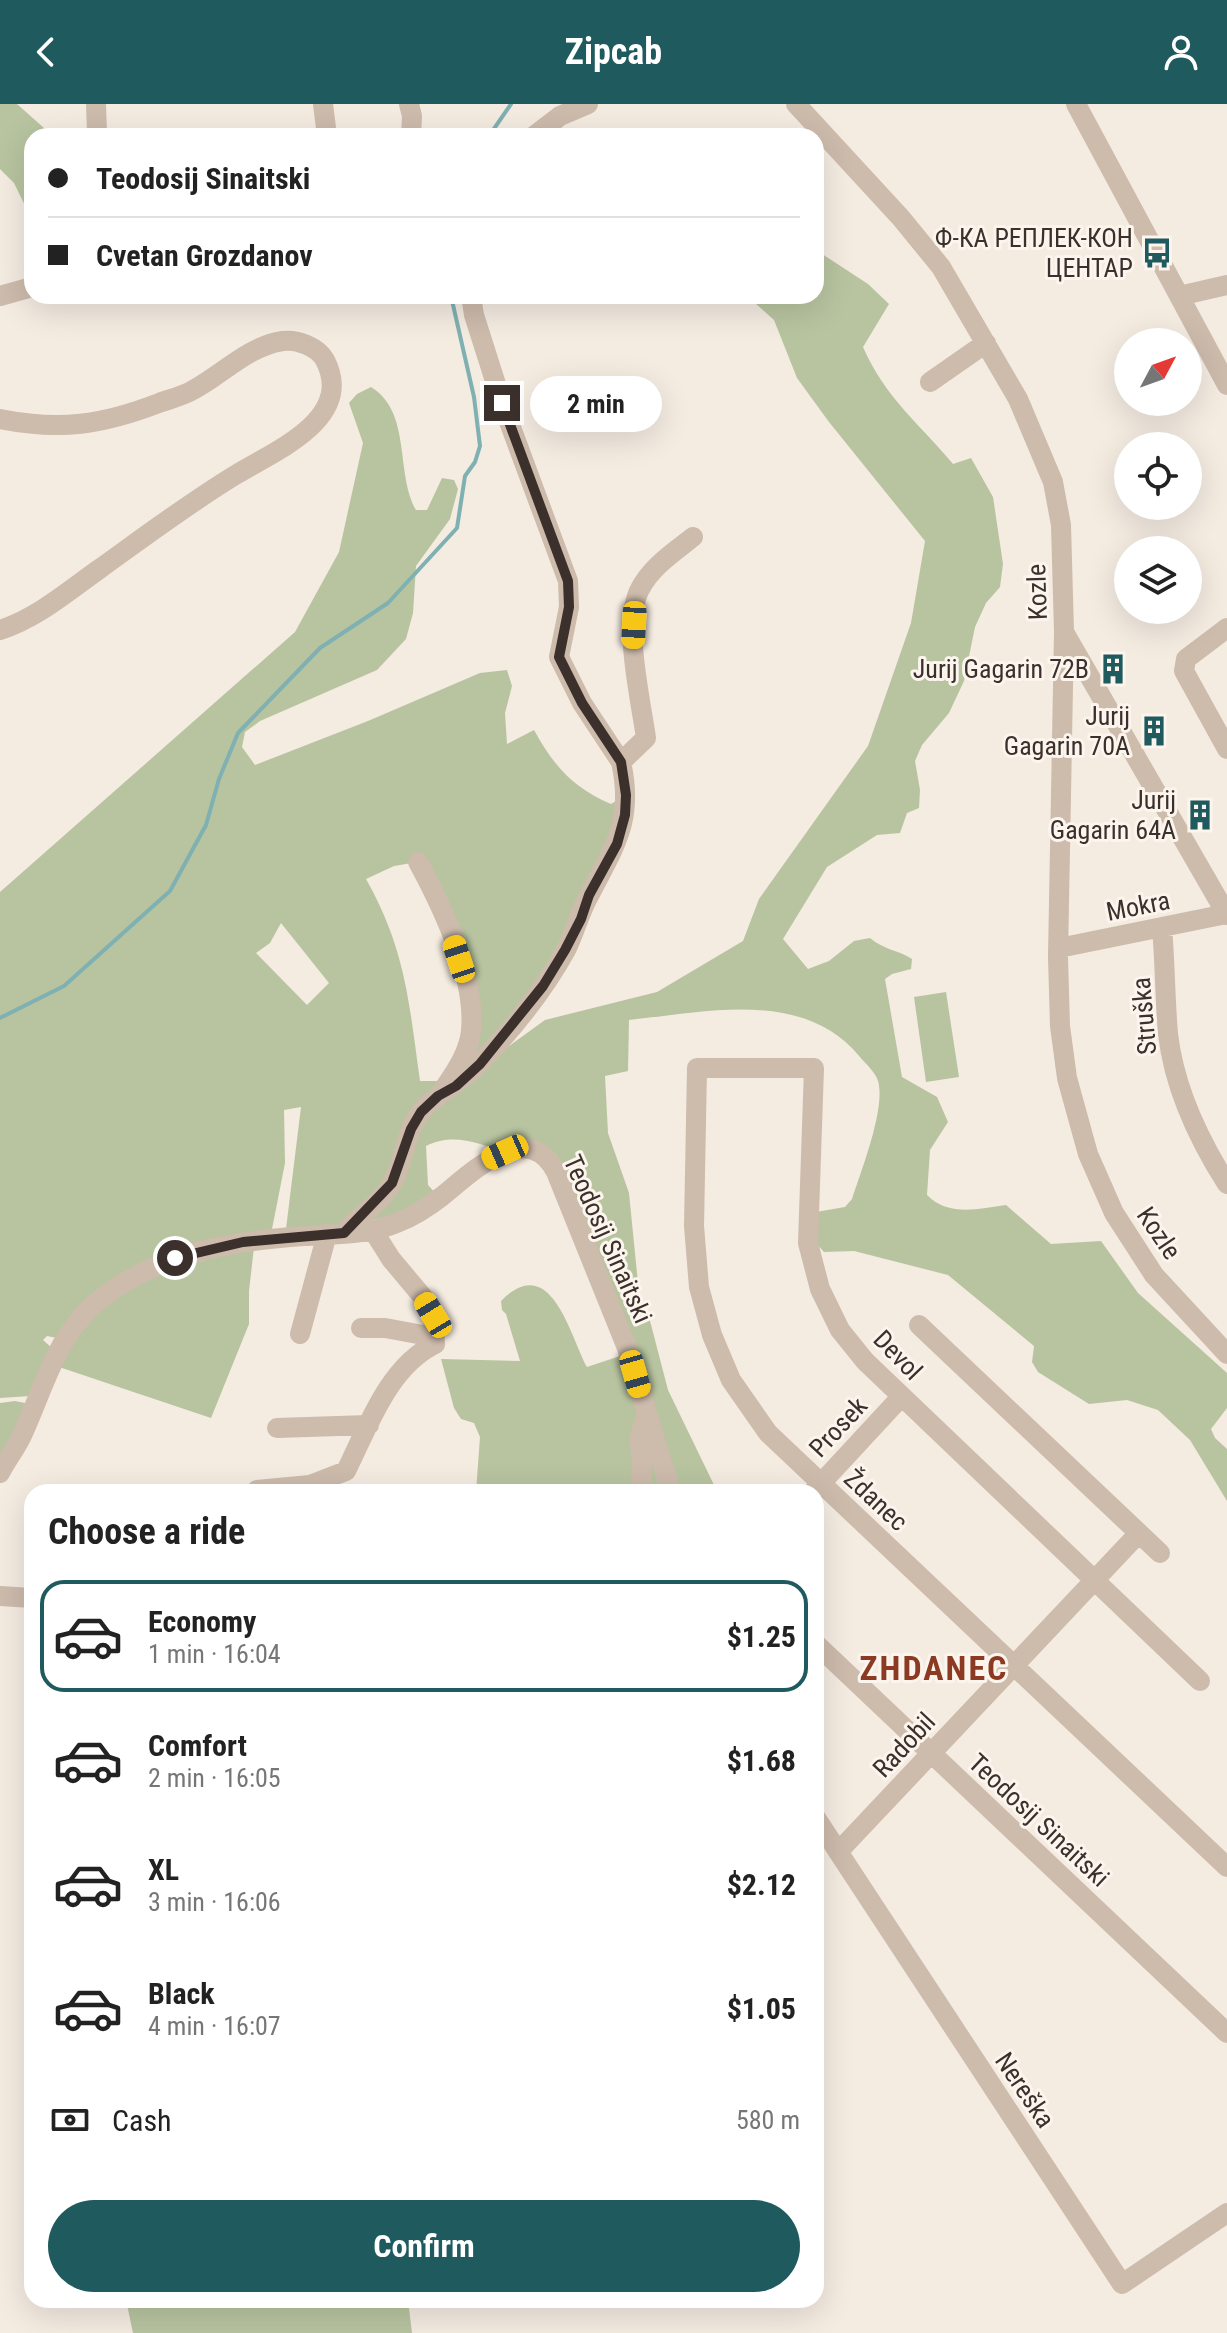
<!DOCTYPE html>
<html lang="en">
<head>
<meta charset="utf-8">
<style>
	body { margin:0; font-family:"Roboto Condensed",sans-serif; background:#f2f2f2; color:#222; height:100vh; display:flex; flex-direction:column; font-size:30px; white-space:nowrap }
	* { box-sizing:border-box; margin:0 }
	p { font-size:26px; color:#767676 }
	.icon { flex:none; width:44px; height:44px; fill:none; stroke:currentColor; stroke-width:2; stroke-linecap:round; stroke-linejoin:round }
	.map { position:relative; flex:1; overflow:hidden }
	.side { position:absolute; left:24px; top:1380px; width:800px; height:824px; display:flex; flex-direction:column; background:#fff; border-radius:24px; box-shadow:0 8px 32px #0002 }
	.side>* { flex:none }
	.guide { position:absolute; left:24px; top:24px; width:800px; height:176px; border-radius:24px; box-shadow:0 8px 32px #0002; display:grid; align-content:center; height:176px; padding:0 24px; background:#fff }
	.needle { width:52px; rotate:49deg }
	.buttons { position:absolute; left:1114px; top:224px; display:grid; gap:16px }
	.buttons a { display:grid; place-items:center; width:88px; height:88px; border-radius:50%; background:#fff; box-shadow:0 8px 32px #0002; font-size:40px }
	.end { position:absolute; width:36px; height:36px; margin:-18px; border:10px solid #3b302b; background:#fff; box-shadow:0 0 0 4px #fff }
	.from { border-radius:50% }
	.bubble { position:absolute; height:56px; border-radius:28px; background:#fff; box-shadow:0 8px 32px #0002; font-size:26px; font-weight:700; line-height:56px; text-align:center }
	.car { position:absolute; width:24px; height:48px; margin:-24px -12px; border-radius:10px; box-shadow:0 0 6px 2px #0007; background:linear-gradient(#f5c518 24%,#345 0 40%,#f5c518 0 76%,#345 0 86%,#f5c518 0) }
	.guide b { display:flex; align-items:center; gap:28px; height:76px; font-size:30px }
	.guide b+b { border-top:2px solid #e0e0e0 }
	.guide i { width:20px; height:20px; background:#222 }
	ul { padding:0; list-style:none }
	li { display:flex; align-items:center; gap:24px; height:112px; margin:0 16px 12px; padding:0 8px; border:4px solid transparent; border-radius:24px }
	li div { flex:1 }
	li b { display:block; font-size:30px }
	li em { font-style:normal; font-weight:700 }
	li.active { border-color:#1f5a5e }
	li>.icon { width:72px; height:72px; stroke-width:1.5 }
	h2 { padding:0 24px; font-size:36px; line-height:96px }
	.pay { display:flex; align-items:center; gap:20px; height:88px; padding:0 24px; font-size:30px }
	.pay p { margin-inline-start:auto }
	.action { display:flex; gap:16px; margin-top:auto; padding:16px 24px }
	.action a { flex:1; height:92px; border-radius:48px; background:#1f5a5e; color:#fff; font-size:32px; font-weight:700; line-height:92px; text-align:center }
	header { display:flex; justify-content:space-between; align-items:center; height:104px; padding:0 24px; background:#1f5a5e; color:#fff; font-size:36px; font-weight:700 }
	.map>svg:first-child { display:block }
	.green { fill:#b8c4a0; fill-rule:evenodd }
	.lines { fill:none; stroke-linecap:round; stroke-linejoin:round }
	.stream { stroke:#7fb0b2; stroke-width:4 }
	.minor { stroke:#cdbbac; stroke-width:20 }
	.route { stroke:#3b302b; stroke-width:10 }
	.labels { text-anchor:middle; stroke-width:6; stroke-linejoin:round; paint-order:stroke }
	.poi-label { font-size:26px; fill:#3b302b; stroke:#fbf5ee; text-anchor:end }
	.street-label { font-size:26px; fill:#3b302b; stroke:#fbf5ee }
	.district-label { font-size:34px; font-weight:bold; letter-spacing:2px; fill:#8c3b22; stroke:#fbf5ee }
</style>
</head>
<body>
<header><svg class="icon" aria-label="back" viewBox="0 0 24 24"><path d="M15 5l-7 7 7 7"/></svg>Zipcab<svg class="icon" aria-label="person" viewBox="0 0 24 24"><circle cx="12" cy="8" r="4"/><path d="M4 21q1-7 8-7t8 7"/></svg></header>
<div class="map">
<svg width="1227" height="2229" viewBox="0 0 1227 2229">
	<rect width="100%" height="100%" fill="#f4ebe1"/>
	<path class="green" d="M 0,0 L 17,0 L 53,32 L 32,32 L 32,116 L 14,79 L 0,65 Z
		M 816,146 L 868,180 L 889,200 L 863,243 C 886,295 918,318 953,360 L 971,354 L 993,393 L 1003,460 L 1000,483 L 986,499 L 975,523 L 964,577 L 949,609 L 922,641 L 915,657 L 920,686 L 919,704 L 907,709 L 900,729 L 877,731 L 827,763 L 783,835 L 808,865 L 829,857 L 854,837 L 870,834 C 884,846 898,846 912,855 L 911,865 L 892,870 L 885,875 L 902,973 L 937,993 L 948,1018 L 930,1046 L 927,1091 C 949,1113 978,1105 1006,1101 L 1051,1140 L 1101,1137 L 1138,1189 L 1227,1269 L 1227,1304 L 1211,1325 L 1215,1334 L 1227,1345 L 1227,1397 L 1190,1336 L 1158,1306 L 1127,1296 L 1089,1300 L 1038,1268 L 1032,1258 L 1034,1242 L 948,1171 L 854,1147 L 824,1148 L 815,1138 L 816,1108 L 845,1103 L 852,1095 C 861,1067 886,1004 878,977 C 876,969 865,959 860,953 C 804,884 705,908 629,916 L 628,967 L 605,972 L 608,1029 L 629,1089 L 639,1189 L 649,1213 L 668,1286 L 714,1381 L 707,1388 L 476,1388 L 480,1333 L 474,1319 L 461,1315 L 454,1304 L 441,1255 L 520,1257 L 506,1210 L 502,1206 L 501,1197 C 551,1146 570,1232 587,1263 L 629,1249 L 550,1057 C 536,1054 520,1052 506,1048 C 478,1040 455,1028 426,1042 L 428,1081 L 436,1090 L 422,1106 L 285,1133 L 301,1003 L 284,1006 L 285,1059 L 272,1125 L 180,1145 L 57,1234 L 47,1232 L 43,1236 L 52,1244 L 30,1292 L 0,1294 L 0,788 L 295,528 L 339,448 L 363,339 L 349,299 L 357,290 L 371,283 C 412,308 395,369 416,406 L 427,406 L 442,374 L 454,376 L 458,385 L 450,415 L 416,462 L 413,509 L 406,535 L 377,566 L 260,617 L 245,628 L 242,643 L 255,661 L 368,617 L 480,569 L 507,566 L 512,582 L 505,609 L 507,640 L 534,626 C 553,661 573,684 611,700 L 626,691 L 617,740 L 491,955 L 545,916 L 657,888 L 743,837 L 759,795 L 868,642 L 911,519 L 925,437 L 829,318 L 797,274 L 774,216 L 747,192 L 816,192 ZM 418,758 L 471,908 L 450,977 L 420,977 C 409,899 406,846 366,775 L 394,762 ZM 281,819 L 329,879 L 307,901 L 256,849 L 270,839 Z
		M 946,888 L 959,973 L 926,978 L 914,893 Z
		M 254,1143 L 249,1187 L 249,1220 L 211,1314 L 59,1263 L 65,1250 L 97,1206 L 160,1168 Z
		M 15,1297 L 35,1301 L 0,1369 L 0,1299 Z
		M 126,2196 L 408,2196 L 412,2229 L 133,2229 Z"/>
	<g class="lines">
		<path class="stream" d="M 489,32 L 511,0
			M 0,914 L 64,882 L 170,787 L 206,721 L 219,675 L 238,629 L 320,544 L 388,499 L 457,424 L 465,372 L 475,358 L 480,342 L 474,293 L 451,192"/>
		<path class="minor" d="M 96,0 L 97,29
			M 323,0 L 327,32
			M 409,0 L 412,12 L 411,32
			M 796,0 L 901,114 L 941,163 L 1018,295 L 1053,378 L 1061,421 L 1064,528 L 1058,853 L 1060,922 L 1067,974 L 1088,1050 L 1114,1109 L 1154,1171 L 1227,1250
			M 1076,0 L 1227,281
			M 534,32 L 560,12 L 588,0
			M 0,192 L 32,183
			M 471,192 L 474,211 L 502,299 L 568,477 L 569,503 L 559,553 L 582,599 L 621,658 L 646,634 C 641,597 622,518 640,485 C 651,463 674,448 693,433
			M 1179,192 L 1227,181
			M 930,278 L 986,239
			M 0,315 C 60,327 102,321 159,299 C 170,295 183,292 193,286 C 223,270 248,242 283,237 C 297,235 318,243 325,256 C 355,314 277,346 237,370 C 189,399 144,433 98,466 C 67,488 37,514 0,526
			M 1227,524 L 1186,555 L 1184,567 L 1227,645
			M 1064,528 L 1227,811
			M 418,758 C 443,804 476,873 471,927 C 469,947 457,966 445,983
			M 1162,823 C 1165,859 1165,894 1168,930 C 1174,982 1199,1036 1227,1080
			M 1059,844 L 1226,810
			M 344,1129 C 358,1112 380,1100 391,1081 C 405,1059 404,1029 421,1008 C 436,989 460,980 477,962 C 510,928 543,888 566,846 C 575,828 580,807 590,790 C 615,741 634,716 621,658
			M 919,1221 L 1160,1449
			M 361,1224 L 385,1224 L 434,1233
			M 300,1230 L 327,1130
			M 277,1324 L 369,1321
			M 0,1369 C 7,1355 18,1342 24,1327 C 46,1278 58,1227 103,1193 C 162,1148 233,1137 304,1132 C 337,1130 369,1131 399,1118 C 414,1112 428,1103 441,1093 C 469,1071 527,1012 556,1068 L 627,1244 L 671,1388
			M 257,1386 L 310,1381 L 346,1367 C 368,1323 388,1263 435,1240 L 433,1211 L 422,1192 L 391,1155 L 374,1128
			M 641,1388 L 642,1358 L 639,1334 L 646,1314
			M 813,1388 L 901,1293
			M 0,1492 L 32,1494
			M 816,1540 L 1227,1929
			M 1200,1577 L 865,1257 L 840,1226 L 820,1185 L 808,1139 L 814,964 L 697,964 L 694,1122 L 699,1183 L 712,1231 L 731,1276 L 768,1329 L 1227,1763
			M 816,1714 L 1122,2180 L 1227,2109
			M 838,1748 L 1139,1429"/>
	</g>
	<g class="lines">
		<path class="route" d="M 175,1154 L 243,1138 L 344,1129 L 392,1079 L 411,1025 L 421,1008 L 438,992 L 456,982 L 480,960 L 543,882 L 565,846 L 581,815 L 589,791 L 617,740 L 625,711 L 626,691 L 621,658 L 582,599 L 559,553 L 569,503 L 568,477 L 502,299"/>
	</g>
	<defs>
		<g id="bus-bare" transform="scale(2.4)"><path d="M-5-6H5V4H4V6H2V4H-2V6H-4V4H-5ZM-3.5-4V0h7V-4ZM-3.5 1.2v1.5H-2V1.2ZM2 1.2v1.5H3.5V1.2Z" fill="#1f5a5e" stroke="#fbf5ee" stroke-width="2.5" paint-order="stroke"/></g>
		<g id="building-bare" transform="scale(2.4)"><path d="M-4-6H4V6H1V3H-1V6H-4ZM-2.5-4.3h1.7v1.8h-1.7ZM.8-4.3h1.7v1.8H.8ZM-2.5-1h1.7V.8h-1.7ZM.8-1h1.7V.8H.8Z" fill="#1f5a5e" stroke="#fbf5ee" stroke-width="2.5" paint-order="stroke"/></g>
	</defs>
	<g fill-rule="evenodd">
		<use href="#bus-bare" x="1157" y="149"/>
		<use href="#building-bare" x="1113" y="565"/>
		<use href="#building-bare" x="1154" y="627"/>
		<use href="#building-bare" x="1200" y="711"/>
	</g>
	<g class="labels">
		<g class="poi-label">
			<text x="1133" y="143">Ф-КА РЕПЛЕК-КОН<tspan x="1133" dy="30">ЦЕНТАР</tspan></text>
			<text x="1089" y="574">Jurij Gagarin 72B</text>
			<text x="1130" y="621">Jurij<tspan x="1130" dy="30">Gagarin 70A</tspan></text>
			<text x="1176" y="705">Jurij<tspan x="1176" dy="30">Gagarin 64А</tspan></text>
		</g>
		<g class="street-label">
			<text transform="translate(1037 488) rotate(-92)" y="9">Kozle</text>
			<text transform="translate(1138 802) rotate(-11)" y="9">Mokra</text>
			<text transform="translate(1144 912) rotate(-95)" y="9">Struška</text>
			<text transform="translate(1159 1129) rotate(56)" y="9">Kozle</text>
			<text transform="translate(608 1135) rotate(66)" y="9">Teodosij Sinaitski</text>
			<text transform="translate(898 1251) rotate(46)" y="9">Devol</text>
			<text transform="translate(838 1323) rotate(-47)" y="9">Prosek</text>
			<text transform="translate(876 1396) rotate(43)" y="9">Ždanec</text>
			<text transform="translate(904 1641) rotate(-47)" y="9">Radobil</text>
			<text transform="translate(1039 1716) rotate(43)" y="9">Teodosij Sinaitski</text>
			<text transform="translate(1025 1986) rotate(56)" y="9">Nereška</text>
		</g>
		<g class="district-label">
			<text x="934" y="1576">ZHDANEC</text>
		</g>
	</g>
</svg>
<div class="buttons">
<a><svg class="needle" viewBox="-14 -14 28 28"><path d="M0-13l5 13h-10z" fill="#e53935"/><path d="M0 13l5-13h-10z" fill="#767676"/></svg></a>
<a><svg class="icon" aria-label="locate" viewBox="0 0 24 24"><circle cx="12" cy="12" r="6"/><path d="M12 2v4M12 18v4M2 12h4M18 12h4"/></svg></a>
<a><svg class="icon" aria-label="layers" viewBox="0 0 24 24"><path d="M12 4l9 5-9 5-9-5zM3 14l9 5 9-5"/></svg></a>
</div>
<i class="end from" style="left:175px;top:1154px"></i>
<i class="end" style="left:502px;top:299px"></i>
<div class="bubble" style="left:530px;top:272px;width:132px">2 min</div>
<i class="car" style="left:634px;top:521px;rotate:183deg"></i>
<i class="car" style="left:459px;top:855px;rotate:342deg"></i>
<i class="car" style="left:505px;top:1048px;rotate:246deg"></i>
<i class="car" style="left:433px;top:1211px;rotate:329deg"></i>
<i class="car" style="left:635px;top:1270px;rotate:164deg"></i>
<div class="guide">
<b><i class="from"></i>Teodosij Sinaitski</b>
<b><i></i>Cvetan Grozdanov</b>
</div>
<section class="side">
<h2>Choose a ride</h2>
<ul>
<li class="active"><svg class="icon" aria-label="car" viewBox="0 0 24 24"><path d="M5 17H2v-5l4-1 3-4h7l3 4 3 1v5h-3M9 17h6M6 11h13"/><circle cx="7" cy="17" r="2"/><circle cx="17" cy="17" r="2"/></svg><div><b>Economy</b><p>1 min · 16:04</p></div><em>$1.25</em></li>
<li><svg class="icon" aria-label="car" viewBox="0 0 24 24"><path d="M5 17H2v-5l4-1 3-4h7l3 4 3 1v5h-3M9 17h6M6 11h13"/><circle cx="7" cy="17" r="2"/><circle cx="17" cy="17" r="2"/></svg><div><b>Comfort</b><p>2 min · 16:05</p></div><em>$1.68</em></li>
<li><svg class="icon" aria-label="car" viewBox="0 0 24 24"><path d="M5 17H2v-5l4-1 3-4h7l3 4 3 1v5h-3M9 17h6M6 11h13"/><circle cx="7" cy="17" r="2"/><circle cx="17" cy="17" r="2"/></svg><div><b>XL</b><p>3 min · 16:06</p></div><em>$2.12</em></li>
<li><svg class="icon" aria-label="car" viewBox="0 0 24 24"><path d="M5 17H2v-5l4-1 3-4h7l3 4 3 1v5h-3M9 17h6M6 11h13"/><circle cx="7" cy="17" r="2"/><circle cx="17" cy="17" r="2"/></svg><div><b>Black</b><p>4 min · 16:07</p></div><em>$1.05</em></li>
</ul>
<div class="pay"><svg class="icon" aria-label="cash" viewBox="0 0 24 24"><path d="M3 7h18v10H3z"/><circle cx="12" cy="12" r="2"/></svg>Cash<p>580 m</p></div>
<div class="action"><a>Confirm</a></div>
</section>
</div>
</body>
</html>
